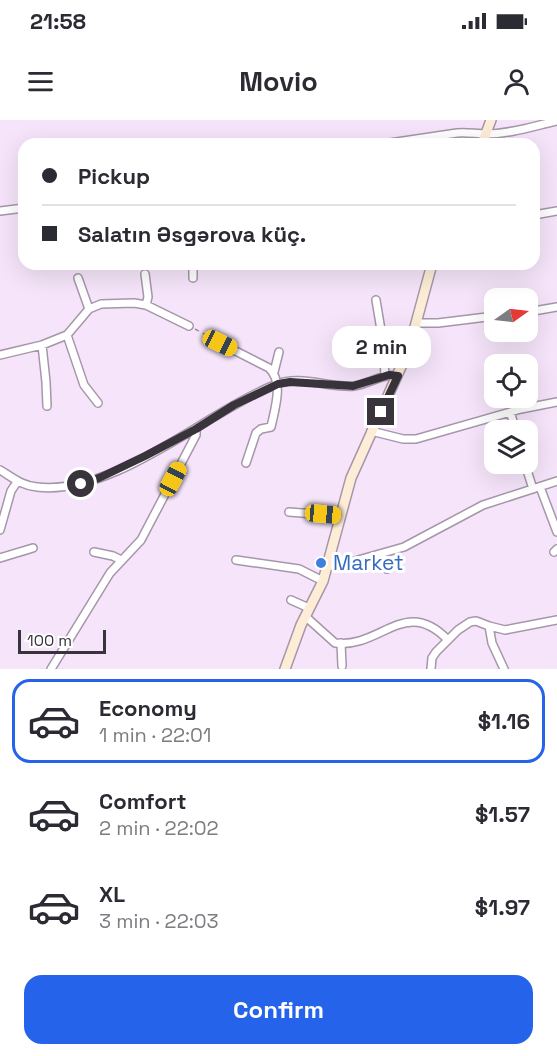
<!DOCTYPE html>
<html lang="en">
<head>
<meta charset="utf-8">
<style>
	body { margin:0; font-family:"Space Grotesk",sans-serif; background:#f7f7f7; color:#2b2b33; height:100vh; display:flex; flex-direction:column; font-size:22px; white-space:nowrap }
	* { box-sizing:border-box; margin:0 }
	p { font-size:20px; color:#7c7c81 }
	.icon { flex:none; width:33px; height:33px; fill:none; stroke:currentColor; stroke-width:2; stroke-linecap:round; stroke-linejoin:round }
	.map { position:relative; height:549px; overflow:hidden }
	.details { display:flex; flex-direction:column; background:#fff; flex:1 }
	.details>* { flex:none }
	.guide { position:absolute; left:18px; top:18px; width:522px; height:132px; border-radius:18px; box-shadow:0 6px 24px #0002; display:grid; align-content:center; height:132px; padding:0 24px; background:#fff }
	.needle { width:39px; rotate:76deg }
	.controls { position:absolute; left:484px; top:168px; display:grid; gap:12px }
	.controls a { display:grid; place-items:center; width:54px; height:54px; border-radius:12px; background:#fff; box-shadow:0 6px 24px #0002; font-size:30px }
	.scale { position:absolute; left:18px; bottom:15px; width:88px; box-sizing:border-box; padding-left:6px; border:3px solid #39333b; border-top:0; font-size:16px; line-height:21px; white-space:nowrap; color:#39333b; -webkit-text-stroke:4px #fff; paint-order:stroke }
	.end { position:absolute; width:27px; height:27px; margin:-14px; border:8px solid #39333b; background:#fff; box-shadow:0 0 0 3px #fff }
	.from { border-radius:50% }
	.bubble { position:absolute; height:42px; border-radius:18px; background:#fff; box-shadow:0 6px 24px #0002; font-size:20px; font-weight:800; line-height:42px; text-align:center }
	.car { position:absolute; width:18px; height:36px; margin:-18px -9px; border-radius:8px; box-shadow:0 0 4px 2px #0007; background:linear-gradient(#f5c518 24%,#345 0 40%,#f5c518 0 76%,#345 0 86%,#f5c518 0) }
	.guide b { display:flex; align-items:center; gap:21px; height:57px; font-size:22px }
	.guide b+b { border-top:2px solid #e1e1e2 }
	.guide i { width:15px; height:15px; background:#2b2b33 }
	ul { padding:10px 0 0; list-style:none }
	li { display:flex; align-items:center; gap:18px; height:84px; margin:0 12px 9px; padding:0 12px; border:3px solid transparent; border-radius:18px }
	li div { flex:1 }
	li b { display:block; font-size:22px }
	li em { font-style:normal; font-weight:800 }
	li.selected { border-color:#2563eb }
	li>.icon { width:54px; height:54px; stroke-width:1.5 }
	.button { display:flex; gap:12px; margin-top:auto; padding:12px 24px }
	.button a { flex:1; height:69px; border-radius:18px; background:#2563eb; color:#fff; font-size:24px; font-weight:800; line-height:69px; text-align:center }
	.status { display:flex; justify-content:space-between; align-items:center; height:42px; padding:0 30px; background:#fff; direction:ltr }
	.status svg { height:16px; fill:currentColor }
	header { display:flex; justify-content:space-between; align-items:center; height:78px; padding:0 24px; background:#fff; font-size:27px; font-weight:800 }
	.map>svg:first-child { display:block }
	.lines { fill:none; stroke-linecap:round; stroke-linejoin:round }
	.street-casing { stroke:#a696aa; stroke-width:10 }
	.secondary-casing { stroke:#a696aa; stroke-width:12 }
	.path { stroke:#9b909e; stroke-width:1.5; stroke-dasharray:4.5 4.5; stroke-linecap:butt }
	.street { stroke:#fff; stroke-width:7 }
	.secondary { stroke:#feedd6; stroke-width:9 }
	.route { stroke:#39333b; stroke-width:8 }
	.shop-dot { fill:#3f7fe0; stroke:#fff; stroke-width:2 }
	.labels { text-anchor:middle; stroke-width:6; stroke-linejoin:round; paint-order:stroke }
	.shop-label { font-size:21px; fill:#366cbe; stroke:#fff; text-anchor:start }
</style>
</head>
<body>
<div class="status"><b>21:58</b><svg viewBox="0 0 49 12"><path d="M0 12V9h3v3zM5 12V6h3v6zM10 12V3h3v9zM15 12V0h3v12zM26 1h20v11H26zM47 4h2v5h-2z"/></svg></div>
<header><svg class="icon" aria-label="menu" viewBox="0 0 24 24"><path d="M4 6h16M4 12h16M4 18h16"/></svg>Movio<svg class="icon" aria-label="person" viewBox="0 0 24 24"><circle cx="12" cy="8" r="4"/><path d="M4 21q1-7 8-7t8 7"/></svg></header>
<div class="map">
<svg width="557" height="549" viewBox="0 0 557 549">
	<rect width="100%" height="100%" fill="#f6e5fa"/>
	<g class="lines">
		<g class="street-casing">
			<path id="street" d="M 383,24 L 457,13 C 467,12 476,14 486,14 C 510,14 534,6 557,1
				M 0,91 L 24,88
				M 534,95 L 557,91
				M 193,144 L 193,158
				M 145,154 L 148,177 L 146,185
				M 78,158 L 89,189
				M 376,180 L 383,222 L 385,256
				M 528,192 L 557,187
				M 417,203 L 438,203 L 495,196
				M 67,215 L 84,265 L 98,283
				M 220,223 L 269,248 C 284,262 275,288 271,307 L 261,309 L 256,313 L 246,343
				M 42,225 L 46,262 L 47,286
				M 0,235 L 42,225 L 67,215 L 89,189 L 101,184 L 134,183 L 146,185 L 189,206
				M 274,252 L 279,232
				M 510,292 L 516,310
				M 371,311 L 403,319 L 416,319 L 521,289 L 557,282
				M 525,344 L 533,369
				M 0,350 C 12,357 22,366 37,367 C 115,376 206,292 277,264 C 300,255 329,268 354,266 C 369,264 383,253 398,256
				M 540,367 L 557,412
				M 289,392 L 340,396
				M 0,410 L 11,371 L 17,362
				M 94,432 L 113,436 L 121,440
				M 554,432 L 557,429
				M 384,433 L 387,449
				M 0,438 L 33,428
				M 236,440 L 299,449 L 323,461
				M 327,446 L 337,446 L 404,427 L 483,385 L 557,361
				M 291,480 L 309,488
				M 305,496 L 335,523 C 381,529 405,475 448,520
				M 489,506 L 492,523 L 504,549
				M 341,523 L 342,546
				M 51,549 L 110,453 L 141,420 L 196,315 L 196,309
				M 431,549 L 432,538 L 436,532 L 458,510 L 470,502 L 476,501 L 489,506 L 505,510 L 557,500"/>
		</g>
		<g class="secondary-casing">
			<path id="secondary" d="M 482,24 L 491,0
				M 285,549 L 301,505 L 323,461 L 351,358 L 409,229 L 432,144"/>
		</g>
		<path class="path" d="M 195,209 L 215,220"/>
		<use href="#street" class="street"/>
		<use href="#secondary" class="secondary"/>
	</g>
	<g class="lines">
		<path class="route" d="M 81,364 L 99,358 L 145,336 L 196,309 L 234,285 L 278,264 L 290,262 L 353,266 L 389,255 L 398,256 L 381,292"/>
	</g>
	<circle class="shop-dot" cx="321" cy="443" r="6"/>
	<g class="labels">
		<g class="shop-label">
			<text x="333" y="450">Market</text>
		</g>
	</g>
</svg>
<div class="controls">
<a><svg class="needle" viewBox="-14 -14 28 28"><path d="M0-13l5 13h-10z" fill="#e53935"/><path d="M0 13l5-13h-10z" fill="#7c7c81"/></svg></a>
<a><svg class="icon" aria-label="locate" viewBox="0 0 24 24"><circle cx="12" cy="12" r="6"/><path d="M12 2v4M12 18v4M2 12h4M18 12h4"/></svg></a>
<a><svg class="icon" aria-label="layers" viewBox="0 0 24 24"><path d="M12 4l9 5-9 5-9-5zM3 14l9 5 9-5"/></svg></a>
</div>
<div class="scale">100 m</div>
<i class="end from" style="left:81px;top:364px"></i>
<i class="end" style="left:381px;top:292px"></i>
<div class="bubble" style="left:332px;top:206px;width:99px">2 min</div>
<i class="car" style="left:220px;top:223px;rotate:116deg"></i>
<i class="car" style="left:173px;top:359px;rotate:28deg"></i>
<i class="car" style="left:323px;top:394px;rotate:95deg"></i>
<div class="guide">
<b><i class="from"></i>Pickup</b>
<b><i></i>Salatın Əsgərova küç.</b>
</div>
</div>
<section class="details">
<ul>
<li class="selected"><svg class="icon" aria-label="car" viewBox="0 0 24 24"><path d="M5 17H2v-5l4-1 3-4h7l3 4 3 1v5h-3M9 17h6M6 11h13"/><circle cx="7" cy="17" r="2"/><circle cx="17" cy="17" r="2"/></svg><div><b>Economy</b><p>1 min · 22:01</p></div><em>$1.16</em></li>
<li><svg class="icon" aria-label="car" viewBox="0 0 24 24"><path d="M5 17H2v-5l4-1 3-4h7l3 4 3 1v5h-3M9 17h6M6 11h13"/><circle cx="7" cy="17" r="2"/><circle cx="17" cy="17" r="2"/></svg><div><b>Comfort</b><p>2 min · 22:02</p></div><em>$1.57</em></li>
<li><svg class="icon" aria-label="car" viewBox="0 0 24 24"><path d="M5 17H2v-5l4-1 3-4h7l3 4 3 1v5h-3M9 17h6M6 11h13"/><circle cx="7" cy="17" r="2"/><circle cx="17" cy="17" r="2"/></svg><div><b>XL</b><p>3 min · 22:03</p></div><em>$1.97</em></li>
</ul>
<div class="button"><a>Confirm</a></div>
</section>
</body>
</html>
